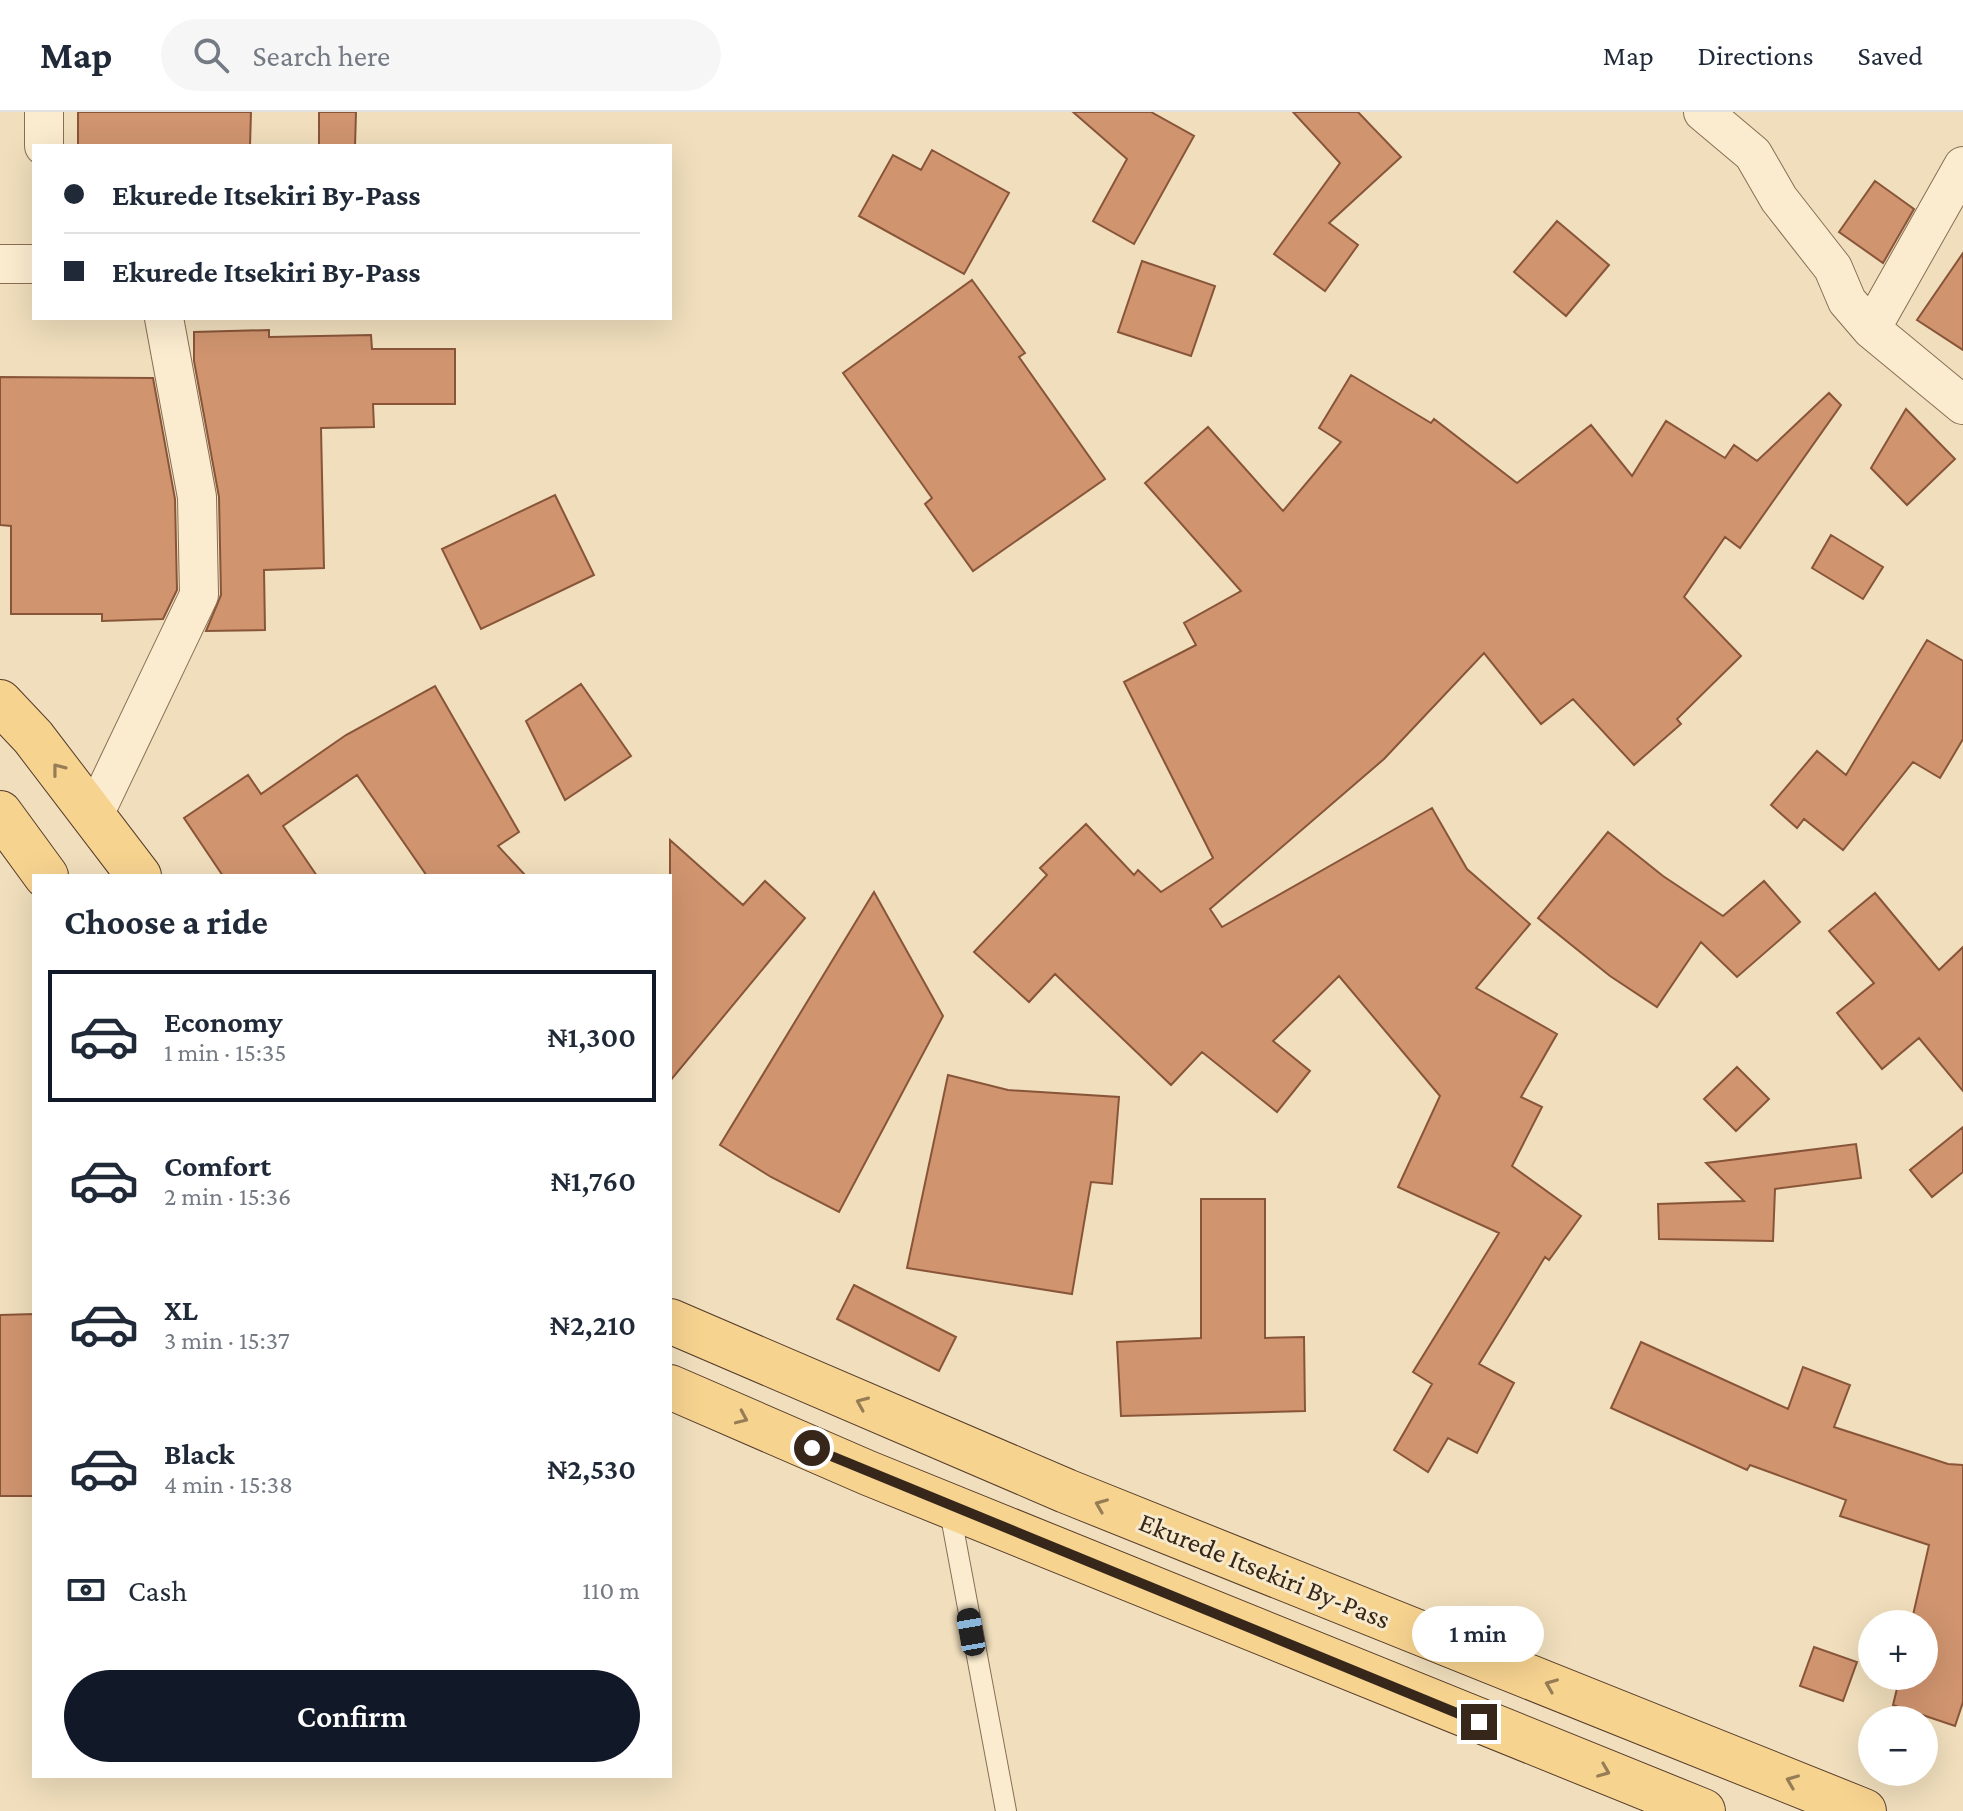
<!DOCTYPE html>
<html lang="en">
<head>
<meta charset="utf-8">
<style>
	body { margin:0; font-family:"Crimson Pro",serif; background:#f6f6f7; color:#1f2937; height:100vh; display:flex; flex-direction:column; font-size:30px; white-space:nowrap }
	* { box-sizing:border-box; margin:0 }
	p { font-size:26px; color:#747a83 }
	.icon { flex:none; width:44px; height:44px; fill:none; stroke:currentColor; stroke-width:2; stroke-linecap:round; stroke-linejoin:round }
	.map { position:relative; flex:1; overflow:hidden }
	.panel { position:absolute; left:32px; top:762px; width:640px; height:904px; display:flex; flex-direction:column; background:#fff; border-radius:0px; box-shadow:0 8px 32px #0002 }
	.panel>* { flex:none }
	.hud { position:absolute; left:32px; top:32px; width:640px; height:176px; border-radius:0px; box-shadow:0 8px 32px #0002; display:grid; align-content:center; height:176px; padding:0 32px; background:#fff }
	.tools { position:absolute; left:1858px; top:1498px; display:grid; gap:16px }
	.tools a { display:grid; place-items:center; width:80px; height:80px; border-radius:50%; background:#fff; box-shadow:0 8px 32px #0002; font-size:40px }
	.end { position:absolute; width:36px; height:36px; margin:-18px; border:10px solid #36271a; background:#fff; box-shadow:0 0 0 4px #fff }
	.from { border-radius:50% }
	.bubble { position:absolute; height:56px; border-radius:28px; background:#fff; box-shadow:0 8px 32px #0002; font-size:26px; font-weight:600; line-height:56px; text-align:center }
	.car { position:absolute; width:24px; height:48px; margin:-24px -12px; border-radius:10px; box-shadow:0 0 6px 2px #0007; background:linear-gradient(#222 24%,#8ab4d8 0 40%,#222 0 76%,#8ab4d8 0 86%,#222 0) }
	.hud b { display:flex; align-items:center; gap:28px; height:76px; font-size:30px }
	.hud b+b { border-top:2px solid #e0e1e3 }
	.hud i { width:20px; height:20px; background:#1f2937 }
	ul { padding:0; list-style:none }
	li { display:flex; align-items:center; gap:24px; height:132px; margin:0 16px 12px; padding:0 16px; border:4px solid transparent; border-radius:0px }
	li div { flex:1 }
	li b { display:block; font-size:30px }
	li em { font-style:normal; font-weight:600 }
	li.active { border-color:#111827 }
	li>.icon { width:72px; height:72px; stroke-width:1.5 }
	h2 { padding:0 32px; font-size:36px; line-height:96px }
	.pay { display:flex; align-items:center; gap:20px; height:88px; padding:0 32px; font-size:30px }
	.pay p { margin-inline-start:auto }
	.button { display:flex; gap:16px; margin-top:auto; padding:16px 32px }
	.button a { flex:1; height:92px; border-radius:48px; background:#111827; color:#fff; font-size:32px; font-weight:600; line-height:92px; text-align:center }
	header { display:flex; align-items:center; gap:48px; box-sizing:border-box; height:112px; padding:0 40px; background:#fff; border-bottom:2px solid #e0e1e3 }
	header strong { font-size:38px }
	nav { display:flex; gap:44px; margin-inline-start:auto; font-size:28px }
	.search { width:560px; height:72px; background:#f6f6f7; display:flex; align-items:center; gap:20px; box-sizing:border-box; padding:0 28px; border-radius:44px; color:#747a83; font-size:30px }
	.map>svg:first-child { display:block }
	.building { fill:#d0946f; stroke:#885539; stroke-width:2 }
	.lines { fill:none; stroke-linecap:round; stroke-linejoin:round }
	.lane-casing { stroke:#886e55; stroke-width:22 }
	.street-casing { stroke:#886e55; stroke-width:40 }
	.primary-casing { stroke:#553c2a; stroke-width:46 }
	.lane { stroke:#fbeccf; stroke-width:20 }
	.street { stroke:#fbeccf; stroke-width:38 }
	.primary { stroke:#f7d390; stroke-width:44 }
	.oneway { stroke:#967d55 }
	.route { stroke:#36271a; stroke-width:10 }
	.labels { text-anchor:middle; stroke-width:6; stroke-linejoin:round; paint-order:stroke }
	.street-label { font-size:28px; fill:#36271a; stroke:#f7e9cc }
</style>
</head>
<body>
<header>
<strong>Map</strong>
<div class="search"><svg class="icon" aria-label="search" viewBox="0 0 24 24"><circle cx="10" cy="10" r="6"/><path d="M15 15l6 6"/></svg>Search here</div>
<nav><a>Map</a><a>Directions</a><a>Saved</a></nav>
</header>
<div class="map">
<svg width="1963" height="1699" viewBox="0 0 1963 1699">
	<rect width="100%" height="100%" fill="#f0debc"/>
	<path class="building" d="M 78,0 L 251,0 L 250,34 L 78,34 Z
		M 319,0 L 356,0 L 355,34 L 319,34 Z
		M 1073,0 L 1151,0 L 1194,24 L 1134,132 L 1093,109 L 1127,47 Z
		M 1293,0 L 1358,0 L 1401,45 L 1329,111 L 1358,133 L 1325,179 L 1274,142 L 1340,51 Z
		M 932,38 L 1009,81 L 964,162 L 859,104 L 893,43 L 921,58 Z
		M 1875,69 L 1914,97 L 1883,151 L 1839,120 Z
		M 1557,109 L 1609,153 L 1566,204 L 1514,160 Z
		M 1963,141 L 1963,238 L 1917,208 Z
		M 1142,149 L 1215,174 L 1191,244 L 1118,220 Z
		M 972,168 L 1025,241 L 1019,245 L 1105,367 L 973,459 L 925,392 L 932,386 L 843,261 Z
		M 269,218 L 269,225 L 371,223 L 372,237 L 455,237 L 455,292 L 373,292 L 374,315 L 321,316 L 324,456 L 264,458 L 265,518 L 206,519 L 221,483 L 219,385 L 194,249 L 194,220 Z
		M 1351,263 L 1431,311 L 1434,307 L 1517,371 L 1591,313 L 1632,364 L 1666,309 L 1725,346 L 1734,333 L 1757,349 L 1829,281 L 1841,293 L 1740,436 L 1725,425 L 1684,485 L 1741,544 L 1677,607 L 1681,612 L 1634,653 L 1573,587 L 1541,612 L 1484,541 L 1384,647 L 1210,797 L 1222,815 L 1432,696 L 1467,757 L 1530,812 L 1476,876 L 1557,922 L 1521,985 L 1542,995 L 1512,1054 L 1581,1104 L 1549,1148 L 1545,1145 L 1479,1252 L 1514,1271 L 1477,1341 L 1448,1326 L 1428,1360 L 1394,1338 L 1432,1272 L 1413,1260 L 1499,1121 L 1398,1075 L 1440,984 L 1339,864 L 1273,929 L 1310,959 L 1277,1000 L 1202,940 L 1171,973 L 1055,862 L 1029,890 L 974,840 L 1047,763 L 1040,756 L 1086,712 L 1134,763 L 1138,758 L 1161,780 L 1213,746 L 1124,570 L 1196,533 L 1184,511 L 1241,479 L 1145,371 L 1208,315 L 1283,399 L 1341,330 L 1319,316 Z
		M 0,265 L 153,266 L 175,387 L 177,478 L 163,507 L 102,509 L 102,502 L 11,502 L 11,414 L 0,413 Z
		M 1906,297 L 1955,347 L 1907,393 L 1871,356 Z
		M 555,383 L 594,463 L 481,517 L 442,437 Z
		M 1831,423 L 1883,455 L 1863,487 L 1812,456 Z
		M 1927,528 L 1963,549 L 1963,627 L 1940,666 L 1913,650 L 1843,738 L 1804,707 L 1797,716 L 1771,693 L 1817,639 L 1846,663 Z
		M 581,572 L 631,644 L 565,688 L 526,609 Z
		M 435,574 L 519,720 L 498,734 L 526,764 L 427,764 L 357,663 L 283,714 L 317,764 L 223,764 L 184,706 L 248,663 L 261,682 L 346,623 Z
		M 1608,720 L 1663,764 L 1723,804 L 1764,769 L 1800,810 L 1737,865 L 1701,830 L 1657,895 L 1610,864 L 1538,806 Z
		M 670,728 L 743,793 L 765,769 L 805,806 L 670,969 Z
		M 874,780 L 943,904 L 839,1100 L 771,1065 L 720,1033 Z
		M 1875,781 L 1939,858 L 1963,835 L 1963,979 L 1919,926 L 1882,957 L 1837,901 L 1874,871 L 1829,819 Z
		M 1737,955 L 1769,987 L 1736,1019 L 1704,987 Z
		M 948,963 L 1008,978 L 1119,985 L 1112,1072 L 1091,1070 L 1072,1182 L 907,1156 Z
		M 1963,1015 L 1963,1060 L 1932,1085 L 1910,1058 Z
		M 1856,1032 L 1861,1066 L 1775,1077 L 1773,1129 L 1659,1127 L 1658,1092 L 1744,1089 L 1706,1051 Z
		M 1201,1087 L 1265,1087 L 1265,1226 L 1304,1225 L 1305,1299 L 1121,1304 L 1117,1230 L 1201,1226 Z
		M 854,1173 L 956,1225 L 939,1259 L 837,1207 Z
		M 34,1202 L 34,1384 L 0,1384 L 0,1203 Z
		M 1641,1230 L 1788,1297 L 1803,1255 L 1850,1273 L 1834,1315 L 1948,1352 L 1963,1353 L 1963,1590 L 1955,1614 L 1893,1593 L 1900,1564 L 1924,1564 L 1924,1512 L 1911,1512 L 1929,1433 L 1840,1404 L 1846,1388 L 1750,1353 L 1747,1358 L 1611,1296 Z
		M 1814,1535 L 1857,1550 L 1843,1589 L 1800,1574 Z"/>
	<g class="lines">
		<g class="lane-casing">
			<path id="lane" d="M 949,1394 L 1006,1699"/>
		</g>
		<g class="street-casing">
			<path id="street" d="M 44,0 L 44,34
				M 1703,0 L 1753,42 L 1779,87 L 1833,156 L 1847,189 L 1871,217 L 1963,293
				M 0,152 L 34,152
				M 1871,217 L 1963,54
				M 94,703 L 199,483 L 197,385 L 164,206"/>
		</g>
		<g class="primary-casing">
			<path id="primary" d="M 0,590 L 33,625 L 139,764
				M 0,701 L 46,764
				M 670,1209 L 1066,1379 L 1864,1699
				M 670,1275 L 868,1361 L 1703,1699"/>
		</g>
		<use href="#lane" class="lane"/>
		<use href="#street" class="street"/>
		<use href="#primary" class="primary"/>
	</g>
	<defs><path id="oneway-chevron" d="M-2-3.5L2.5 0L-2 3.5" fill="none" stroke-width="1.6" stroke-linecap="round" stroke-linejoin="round" transform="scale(2)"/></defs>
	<g class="oneway">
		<use href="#oneway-chevron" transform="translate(58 657) rotate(-128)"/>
		<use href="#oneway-chevron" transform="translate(862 1291) rotate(-157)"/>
		<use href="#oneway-chevron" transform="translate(742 1306) rotate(24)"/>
		<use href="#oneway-chevron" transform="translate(1101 1393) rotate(-158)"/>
		<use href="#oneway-chevron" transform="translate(1551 1573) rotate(-158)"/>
		<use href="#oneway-chevron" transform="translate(1604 1659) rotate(22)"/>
		<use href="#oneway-chevron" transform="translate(1792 1669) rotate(-158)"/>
	</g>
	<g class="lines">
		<path class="route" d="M 812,1336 L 1479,1610"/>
	</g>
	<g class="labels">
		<g class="street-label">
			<text transform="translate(1265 1458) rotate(22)" y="10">Ekurede Itsekiri By-Pass</text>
		</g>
	</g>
</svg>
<div class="tools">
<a>+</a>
<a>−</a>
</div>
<i class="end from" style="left:812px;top:1336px"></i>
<i class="end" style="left:1479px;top:1610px"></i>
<div class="bubble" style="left:1412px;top:1494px;width:132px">1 min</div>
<i class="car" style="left:971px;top:1520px;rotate:350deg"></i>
<div class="hud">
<b><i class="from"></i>Ekurede Itsekiri By-Pass</b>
<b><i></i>Ekurede Itsekiri By-Pass</b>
</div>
<section class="panel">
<h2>Choose a ride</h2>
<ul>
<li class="active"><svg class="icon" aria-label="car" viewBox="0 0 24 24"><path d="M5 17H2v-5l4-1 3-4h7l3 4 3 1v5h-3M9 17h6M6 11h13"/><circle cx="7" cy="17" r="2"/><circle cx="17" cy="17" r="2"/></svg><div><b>Economy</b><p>1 min · 15:35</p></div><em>₦1,300</em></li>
<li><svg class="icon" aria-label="car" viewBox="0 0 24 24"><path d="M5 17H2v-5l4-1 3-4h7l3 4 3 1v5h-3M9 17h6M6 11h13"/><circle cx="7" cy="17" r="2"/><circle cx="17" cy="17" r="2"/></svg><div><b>Comfort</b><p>2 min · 15:36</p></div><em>₦1,760</em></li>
<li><svg class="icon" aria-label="car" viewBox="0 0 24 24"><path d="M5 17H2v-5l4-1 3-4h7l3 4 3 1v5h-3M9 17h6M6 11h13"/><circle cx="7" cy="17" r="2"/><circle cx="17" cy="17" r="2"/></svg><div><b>XL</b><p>3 min · 15:37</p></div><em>₦2,210</em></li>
<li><svg class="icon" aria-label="car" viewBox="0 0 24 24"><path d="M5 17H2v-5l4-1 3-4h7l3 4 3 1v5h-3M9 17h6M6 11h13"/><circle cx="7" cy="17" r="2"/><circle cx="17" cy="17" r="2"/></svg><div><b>Black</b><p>4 min · 15:38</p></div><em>₦2,530</em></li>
</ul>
<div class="pay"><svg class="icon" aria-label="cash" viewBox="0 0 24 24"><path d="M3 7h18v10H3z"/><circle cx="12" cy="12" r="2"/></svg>Cash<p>110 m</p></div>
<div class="button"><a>Confirm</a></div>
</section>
</div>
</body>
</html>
